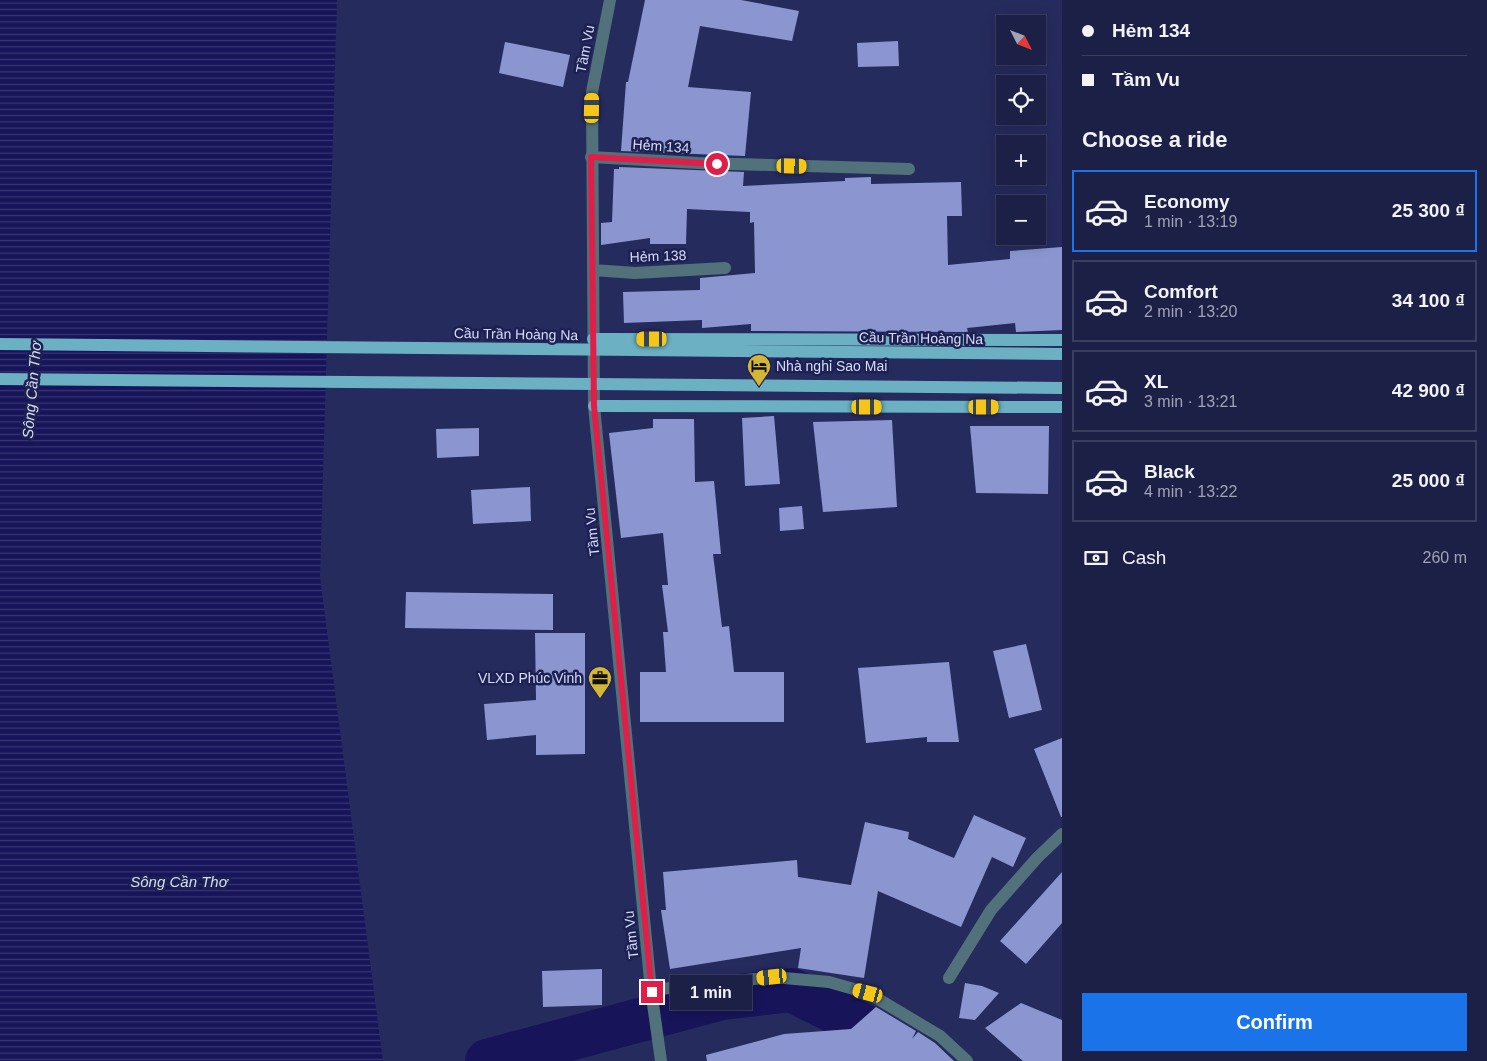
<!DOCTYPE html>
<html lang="en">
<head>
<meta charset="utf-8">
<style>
	body { margin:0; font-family:Arial,sans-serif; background:#25284d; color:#f1f3f6; height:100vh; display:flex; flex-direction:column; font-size:19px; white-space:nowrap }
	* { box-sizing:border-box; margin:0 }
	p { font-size:16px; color:#a0a3b3 }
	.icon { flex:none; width:28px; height:28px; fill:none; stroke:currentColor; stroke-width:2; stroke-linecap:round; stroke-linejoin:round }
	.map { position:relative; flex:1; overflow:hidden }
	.drawer { display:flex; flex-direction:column; background:#1c2046; width:425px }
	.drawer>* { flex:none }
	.hud { display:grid; align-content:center; height:110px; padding:0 20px; background:#1c2046 }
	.needle { width:32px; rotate:132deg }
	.controls { position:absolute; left:996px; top:15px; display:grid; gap:10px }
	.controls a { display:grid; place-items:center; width:50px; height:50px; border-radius:0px; background:#1c2046; box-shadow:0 2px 12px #0003,0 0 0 1px #3a3e5f; font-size:25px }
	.end { position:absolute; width:22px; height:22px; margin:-11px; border:6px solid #e11d48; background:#fff; box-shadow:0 0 0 2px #fff }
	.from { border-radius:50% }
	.bubble { position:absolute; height:35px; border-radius:0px; background:#1c2046; box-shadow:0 2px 12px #0003,0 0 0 1px #3a3e5f; font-size:16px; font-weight:700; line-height:35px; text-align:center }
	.car { position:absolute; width:15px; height:30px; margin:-15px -8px; border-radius:6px; box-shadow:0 0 4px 1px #0007; background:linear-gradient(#f5c518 24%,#345 0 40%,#f5c518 0 76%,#345 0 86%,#f5c518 0) }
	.hud b { display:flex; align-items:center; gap:18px; height:48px; font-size:19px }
	.hud b+b { border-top:1px solid #3a3e5f }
	.hud i { width:12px; height:12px; background:#f1f3f6 }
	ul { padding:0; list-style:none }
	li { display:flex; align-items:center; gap:15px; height:82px; margin:0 10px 8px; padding:0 10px; border:2px solid #3a3e5f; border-radius:0px }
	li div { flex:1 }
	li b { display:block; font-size:19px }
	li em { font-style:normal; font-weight:700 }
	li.active { border-color:#1a73e8 }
	li>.icon { width:45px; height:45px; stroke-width:1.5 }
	h2 { padding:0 20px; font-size:22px; line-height:60px }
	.pay { display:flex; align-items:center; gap:12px; height:55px; padding:0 20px; font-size:19px }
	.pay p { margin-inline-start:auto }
	.primary-button { display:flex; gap:10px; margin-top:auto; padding:10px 20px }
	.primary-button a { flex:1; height:58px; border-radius:0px; background:#1a73e8; color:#fff; font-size:20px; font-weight:700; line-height:58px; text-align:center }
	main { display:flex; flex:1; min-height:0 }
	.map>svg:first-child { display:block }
	.water { fill:url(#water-rules) }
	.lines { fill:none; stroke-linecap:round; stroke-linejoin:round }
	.river { stroke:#17145a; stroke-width:44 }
	.building { fill:#8b96d1 }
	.minor { stroke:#51727b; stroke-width:12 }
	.major { stroke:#6bb1c3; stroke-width:12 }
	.major-bridge { stroke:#6bb1c3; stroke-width:12 }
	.route { stroke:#e11d48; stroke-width:6 }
	.labels { text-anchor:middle; stroke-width:5; stroke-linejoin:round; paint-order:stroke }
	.street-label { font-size:14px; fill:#d5dcfc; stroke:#1d2152 }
	.poi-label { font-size:14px; fill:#d5dcfc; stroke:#1d2152; text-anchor:start }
	.water-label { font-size:15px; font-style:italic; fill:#d7dcf2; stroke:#1d2152 }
</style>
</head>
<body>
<main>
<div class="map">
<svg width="1062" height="1061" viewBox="0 0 1062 1061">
	<defs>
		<pattern id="water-rules" width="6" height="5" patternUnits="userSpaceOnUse" patternTransform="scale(1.25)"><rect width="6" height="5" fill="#17145a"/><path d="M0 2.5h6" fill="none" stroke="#383673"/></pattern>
	</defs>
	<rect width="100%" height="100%" fill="#262b5e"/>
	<path class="water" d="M 0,0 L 337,0 L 320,577 L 383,1061 L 0,1061 Z"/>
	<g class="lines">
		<path class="river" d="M 487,1061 L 722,998 L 791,990 L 860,1024 L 893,1061"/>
	</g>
	<path class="building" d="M 645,0 L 741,0 L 799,11 L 792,41 L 700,26 L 688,87 L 751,92 L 745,156 L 621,151 L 626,82 L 628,82 Z
		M 898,41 L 899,66 L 858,67 L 857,43 Z
		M 505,42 L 570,55 L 563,87 L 499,73 Z
		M 619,167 L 744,172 L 743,186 L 845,181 L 845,178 L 871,177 L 871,184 L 961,182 L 962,216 L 947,216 L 948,265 L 1010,259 L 1010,251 L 1062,247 L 1062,330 L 1016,332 L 1015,323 L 967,328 L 968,332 L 751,331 L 751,324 L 702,328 L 702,320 L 624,323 L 623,292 L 700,290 L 700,278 L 755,273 L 754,222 L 750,223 L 750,212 L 687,209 L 686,244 L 650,244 L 650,238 L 601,245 L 601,223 L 612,222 L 614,169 L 619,169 Z
		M 774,416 L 780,484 L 745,486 L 742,418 Z
		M 653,419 L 694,419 L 695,482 L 714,481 L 721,554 L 713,554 L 722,627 L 729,626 L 734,672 L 784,672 L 784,722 L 640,722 L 640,672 L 666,672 L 663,632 L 668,632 L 662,585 L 668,585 L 663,533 L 621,538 L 609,433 L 653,428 Z
		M 892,420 L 897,507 L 823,512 L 813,422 Z
		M 970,426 L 1049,426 L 1048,494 L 976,493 Z
		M 479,428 L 479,456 L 437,458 L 436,429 Z
		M 530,487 L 531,521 L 473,524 L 471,490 Z
		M 802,506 L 804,529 L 780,531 L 779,508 Z
		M 406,592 L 553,594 L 553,630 L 405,628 Z
		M 535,633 L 585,633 L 585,754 L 536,755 L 536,735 L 487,740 L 484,704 L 536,700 Z
		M 1026,644 L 1042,710 L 1009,718 L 993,651 Z
		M 949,662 L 959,742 L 927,742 L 927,737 L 866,743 L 858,668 Z
		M 1062,738 L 1062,817 L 1061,817 L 1034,749 Z
		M 974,815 L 1026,838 L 1013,867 L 992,857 L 961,927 L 878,891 L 864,978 L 798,968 L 801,948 L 670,969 L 661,910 L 666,910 L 663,872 L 797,860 L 798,877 L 851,885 L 865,822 L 909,832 L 908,839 L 954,858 Z
		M 1062,872 L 1062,923 L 1026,964 L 1000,941 Z
		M 602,969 L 602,1005 L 543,1007 L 542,971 Z
		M 965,983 L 982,986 L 999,993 L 975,1020 L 959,1018 Z
		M 1021,1003 L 1062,1020 L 1062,1061 L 1023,1061 L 985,1028 Z
		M 876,1007 L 916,1031 L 912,1039 L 918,1032 L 935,1043 L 954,1061 L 707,1061 L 706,1055 L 784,1034 L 851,1029 Z"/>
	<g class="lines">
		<path class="minor" d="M 610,0 L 592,92 L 594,406 L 651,990 L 661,1061
			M 591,157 L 698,163 L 909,169
			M 593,270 L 635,273 L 725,268
			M 949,978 L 991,910 L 1037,858 L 1062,834
			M 651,990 L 773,977 L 829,982 L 868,993 L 940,1036 L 967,1061"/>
		<path class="major" d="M 593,339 L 1062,340
			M 594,406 L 1062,407"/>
		<path class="major-bridge" d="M 0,344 L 1062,354
			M 0,379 L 1062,388"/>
	</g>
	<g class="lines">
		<path class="route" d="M 652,992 L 594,406 L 591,157 L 717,164"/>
	</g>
	<defs>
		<g id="hotel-pin" transform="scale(1.25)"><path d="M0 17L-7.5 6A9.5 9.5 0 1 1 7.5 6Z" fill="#d3b635" stroke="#1d2152"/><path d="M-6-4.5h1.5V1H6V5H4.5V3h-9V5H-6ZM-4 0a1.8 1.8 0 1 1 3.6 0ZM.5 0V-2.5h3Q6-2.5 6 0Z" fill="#111"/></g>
		<g id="office-pin" transform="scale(1.25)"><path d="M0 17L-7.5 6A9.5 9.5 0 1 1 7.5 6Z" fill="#d3b635" stroke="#1d2152"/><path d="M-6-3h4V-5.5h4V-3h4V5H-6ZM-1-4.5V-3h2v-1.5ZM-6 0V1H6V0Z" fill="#111"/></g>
	</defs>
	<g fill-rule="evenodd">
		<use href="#hotel-pin" x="759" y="366"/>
		<use href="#office-pin" x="600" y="678"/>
	</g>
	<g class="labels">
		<g class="street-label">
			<text transform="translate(585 49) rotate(-79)" y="5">Tầm Vu</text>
			<text transform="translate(661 146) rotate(4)" y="5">Hẻm 134</text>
			<text transform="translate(658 256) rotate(-2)" y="5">Hẻm 138</text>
			<text transform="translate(516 334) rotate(1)" y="5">Cầu Trần Hoàng Na</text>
			<text transform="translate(921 338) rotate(1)" y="5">Cầu Trần Hoàng Na</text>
			<text transform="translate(592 532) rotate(-96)" y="5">Tầm Vu</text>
			<text transform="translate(631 935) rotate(-96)" y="5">Tầm Vu</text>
		</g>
		<g class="poi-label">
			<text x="776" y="371">Nhà nghỉ Sao Mai</text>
			<text x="582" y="683" text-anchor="end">VLXD Phúc Vinh</text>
		</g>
		<g class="water-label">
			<text transform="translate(32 390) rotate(-85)" y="5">Sông Cần Thơ</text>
			<text x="179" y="887">Sông Cần Thơ</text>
		</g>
	</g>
</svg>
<div class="controls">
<a><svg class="needle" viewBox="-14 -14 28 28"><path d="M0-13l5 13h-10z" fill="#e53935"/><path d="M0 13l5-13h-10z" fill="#a0a3b3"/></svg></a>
<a><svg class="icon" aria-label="locate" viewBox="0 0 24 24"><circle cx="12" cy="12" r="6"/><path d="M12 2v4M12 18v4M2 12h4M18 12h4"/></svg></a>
<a>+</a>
<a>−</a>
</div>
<i class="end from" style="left:717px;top:164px"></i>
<i class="end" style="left:652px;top:992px"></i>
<div class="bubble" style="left:670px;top:975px;width:82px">1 min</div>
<i class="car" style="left:592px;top:108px;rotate:1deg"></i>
<i class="car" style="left:792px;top:166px;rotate:91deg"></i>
<i class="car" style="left:652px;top:339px;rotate:270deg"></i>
<i class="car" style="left:867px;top:407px;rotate:90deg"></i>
<i class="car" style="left:984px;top:407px;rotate:90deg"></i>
<i class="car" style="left:772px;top:977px;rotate:264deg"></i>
<i class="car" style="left:868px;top:993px;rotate:285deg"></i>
</div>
<section class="drawer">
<div class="hud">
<b><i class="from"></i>Hẻm 134</b>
<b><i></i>Tầm Vu</b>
</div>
<h2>Choose a ride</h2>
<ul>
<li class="active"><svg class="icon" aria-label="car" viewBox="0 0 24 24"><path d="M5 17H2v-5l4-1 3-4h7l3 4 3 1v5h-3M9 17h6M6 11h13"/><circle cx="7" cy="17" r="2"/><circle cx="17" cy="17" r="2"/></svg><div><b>Economy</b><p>1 min · 13:19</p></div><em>25 300 ₫</em></li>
<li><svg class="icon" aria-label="car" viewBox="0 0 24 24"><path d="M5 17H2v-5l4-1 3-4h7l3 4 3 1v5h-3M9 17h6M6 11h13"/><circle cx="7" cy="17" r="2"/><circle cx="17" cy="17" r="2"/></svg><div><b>Comfort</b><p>2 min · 13:20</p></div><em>34 100 ₫</em></li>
<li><svg class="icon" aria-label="car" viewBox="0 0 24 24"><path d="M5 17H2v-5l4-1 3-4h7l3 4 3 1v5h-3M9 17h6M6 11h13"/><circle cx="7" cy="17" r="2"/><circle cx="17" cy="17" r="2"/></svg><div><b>XL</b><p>3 min · 13:21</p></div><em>42 900 ₫</em></li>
<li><svg class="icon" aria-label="car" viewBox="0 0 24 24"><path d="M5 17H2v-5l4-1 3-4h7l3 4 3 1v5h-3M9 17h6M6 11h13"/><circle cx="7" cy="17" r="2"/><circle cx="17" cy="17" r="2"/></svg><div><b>Black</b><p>4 min · 13:22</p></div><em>25 000 ₫</em></li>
</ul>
<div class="pay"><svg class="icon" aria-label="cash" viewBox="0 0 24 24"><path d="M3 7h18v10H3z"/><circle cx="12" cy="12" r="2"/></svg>Cash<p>260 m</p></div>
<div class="primary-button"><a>Confirm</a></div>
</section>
</main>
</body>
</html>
